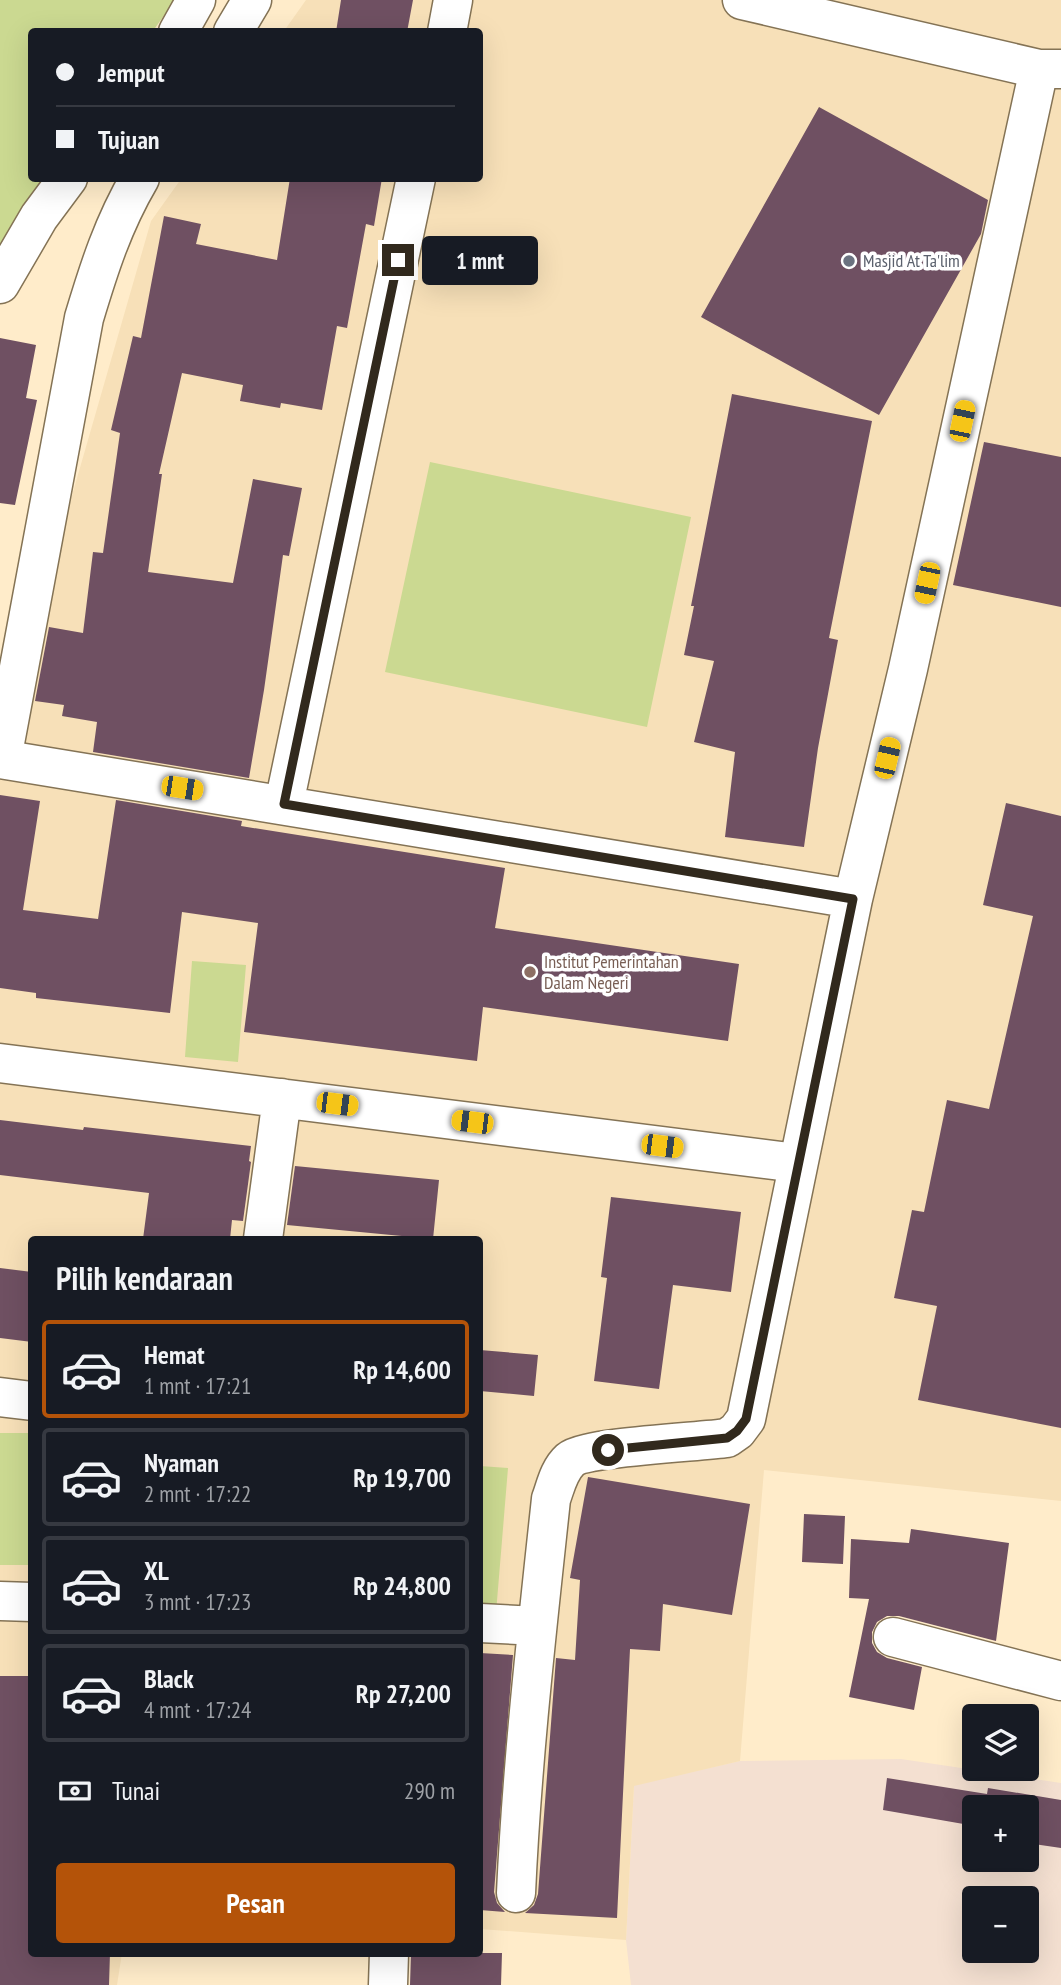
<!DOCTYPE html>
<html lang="id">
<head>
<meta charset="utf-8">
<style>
	body { margin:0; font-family:"PT Sans Narrow",sans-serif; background:#20242c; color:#f1f3f6; height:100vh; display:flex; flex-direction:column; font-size:26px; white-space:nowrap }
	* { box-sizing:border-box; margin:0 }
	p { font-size:23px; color:#9ea1a6 }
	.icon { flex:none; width:38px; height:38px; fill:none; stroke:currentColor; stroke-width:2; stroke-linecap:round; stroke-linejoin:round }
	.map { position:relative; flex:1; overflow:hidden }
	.sheet { position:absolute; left:28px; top:1236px; width:455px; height:721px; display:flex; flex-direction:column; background:#171b24; border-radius:7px; box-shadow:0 7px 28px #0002 }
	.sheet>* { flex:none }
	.hud { position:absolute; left:28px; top:28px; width:455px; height:154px; border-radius:7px; box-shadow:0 7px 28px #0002; display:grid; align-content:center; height:154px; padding:0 28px; background:#171b24 }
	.fabs { position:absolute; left:962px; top:1704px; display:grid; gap:14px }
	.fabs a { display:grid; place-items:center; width:77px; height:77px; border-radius:7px; background:#171b24; box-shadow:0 7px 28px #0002; font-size:35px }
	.end { position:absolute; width:32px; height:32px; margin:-16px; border:9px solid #31291d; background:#fff; box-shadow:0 0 0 4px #fff }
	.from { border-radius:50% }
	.bubble { position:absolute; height:49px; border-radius:7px; background:#171b24; box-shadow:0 7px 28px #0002; font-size:23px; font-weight:700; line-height:49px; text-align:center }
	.car { position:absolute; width:21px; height:42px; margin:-21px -10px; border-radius:9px; box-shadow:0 0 5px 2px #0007; background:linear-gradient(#f5c518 24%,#345 0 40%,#f5c518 0 76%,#345 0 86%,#f5c518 0) }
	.hud b { display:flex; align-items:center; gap:24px; height:66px; font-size:26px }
	.hud b+b { border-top:2px solid #363941 }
	.hud i { width:18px; height:18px; background:#f1f3f6 }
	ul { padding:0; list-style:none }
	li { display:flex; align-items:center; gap:21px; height:98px; margin:0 14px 10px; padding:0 14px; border:4px solid #363941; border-radius:7px }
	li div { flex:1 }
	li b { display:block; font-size:26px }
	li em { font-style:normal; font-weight:700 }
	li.selected { border-color:#b45309 }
	li>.icon { width:63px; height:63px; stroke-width:1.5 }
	h2 { padding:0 28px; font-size:32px; line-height:84px }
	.pay { display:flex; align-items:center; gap:18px; height:77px; padding:0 28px; font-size:26px }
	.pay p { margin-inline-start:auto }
	.action { display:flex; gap:14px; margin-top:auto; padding:14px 28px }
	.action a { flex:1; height:80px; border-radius:7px; background:#b45309; color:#fff; font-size:28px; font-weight:700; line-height:80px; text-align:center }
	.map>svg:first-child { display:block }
	.commercial { fill:#f4e0d1; fill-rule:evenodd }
	.built { fill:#f7e0b8 }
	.green { fill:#cbd991 }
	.building { fill:#6f5062 }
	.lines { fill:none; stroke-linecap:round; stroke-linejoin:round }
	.minor-casing { stroke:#847355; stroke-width:41 }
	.minor { stroke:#fff; stroke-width:38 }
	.route { stroke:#31291d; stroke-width:9 }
	.worship-dot { fill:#6b7280; stroke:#fff; stroke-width:2.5 }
	.education-dot { fill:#8d6e63; stroke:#fff; stroke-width:2.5 }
	.labels { text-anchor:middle; stroke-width:7; stroke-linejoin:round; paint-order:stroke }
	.worship-label { font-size:18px; fill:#5b616d; stroke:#fff; text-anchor:start }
	.education-label { font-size:18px; fill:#785e54; stroke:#fff; text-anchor:start }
</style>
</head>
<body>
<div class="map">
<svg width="1061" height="1985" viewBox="0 0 1061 1985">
	<rect width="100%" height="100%" fill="#ffecca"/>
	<path class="commercial" d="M 901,1759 L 1061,1783 L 1061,1985 L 631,1985 L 626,1940 L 634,1785 L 740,1761 ZM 975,1808 L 1027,1808 L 1027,1860 L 975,1860 ZM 975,1899 L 1027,1899 L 1027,1951 L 975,1951 Z"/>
	<path class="built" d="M 306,0 L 1061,0 L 1061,1501 L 764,1470 L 740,1761 L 634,1786 L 626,1940 L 480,1929 L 480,1239 L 32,1239 L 32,1953 L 122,1953 L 117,1985 L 0,1985 L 0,704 L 12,704 L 151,221 L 181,179 L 480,178 L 480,32 L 284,31 Z"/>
	<path class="green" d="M 0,0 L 175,0 L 153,31 L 32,32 L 32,178 L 50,179 L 0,250 Z
		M 430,462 L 691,517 L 647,727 L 385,672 Z
		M 192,961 L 246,965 L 238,1062 L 185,1057 Z
		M 0,1433 L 31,1433 L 31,1565 L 0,1565 Z
		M 480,1466 L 508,1468 L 496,1613 L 480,1612 Z"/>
	<path class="building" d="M 341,0 L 413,0 L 407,32 L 336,32 Z
		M 819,107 L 988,200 L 981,234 L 879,415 L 701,317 Z
		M 290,178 L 382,178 L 374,226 L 366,224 L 347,328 L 337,326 L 322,410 L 281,403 L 280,408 L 240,401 L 243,385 L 182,373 L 159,474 L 162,474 L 148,572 L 233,583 L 253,479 L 302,488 L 289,556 L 283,555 L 264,690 L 249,778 L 93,752 L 97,722 L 62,716 L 64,705 L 35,701 L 49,627 L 83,633 L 93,552 L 103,553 L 120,433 L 111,430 L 133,336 L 141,338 L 164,216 L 201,224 L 196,244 L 277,260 Z
		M 0,338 L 36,345 L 26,398 L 37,400 L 15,505 L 0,503 Z
		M 732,394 L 872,421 L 829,638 L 838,640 L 818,748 L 804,847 L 725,837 L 735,752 L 694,742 L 714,661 L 684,655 L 694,606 L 691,606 Z
		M 984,442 L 1061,457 L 1061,607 L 953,585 Z
		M 0,795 L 40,801 L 23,910 L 98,919 L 116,800 L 242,821 L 241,826 L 505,868 L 495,928 L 739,964 L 728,1041 L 483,1007 L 477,1061 L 244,1032 L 258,923 L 182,912 L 170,1013 L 36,998 L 36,993 L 0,988 Z
		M 1006,803 L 1061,816 L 1061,1428 L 918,1400 L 937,1306 L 894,1298 L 912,1210 L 924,1212 L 947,1100 L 989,1109 L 1033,916 L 983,905 Z
		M 0,1120 L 83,1130 L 84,1127 L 251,1146 L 249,1161 L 251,1162 L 243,1221 L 232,1220 L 230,1239 L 143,1239 L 149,1193 L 0,1175 Z
		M 295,1166 L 439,1180 L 433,1239 L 287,1225 Z
		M 611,1197 L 741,1212 L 731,1292 L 673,1285 L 659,1389 L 594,1381 L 607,1278 L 601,1277 Z
		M 0,1268 L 32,1272 L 32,1342 L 0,1338 Z
		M 480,1350 L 538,1355 L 534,1396 L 480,1391 Z
		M 588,1477 L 750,1504 L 732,1615 L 663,1604 L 660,1651 L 630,1649 L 617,1918 L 525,1913 L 534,1905 L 538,1894 L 556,1658 L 575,1660 L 580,1580 L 570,1578 Z
		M 804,1514 L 845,1516 L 843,1564 L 802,1562 Z
		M 911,1529 L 1009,1543 L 996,1641 L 899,1616 L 887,1616 L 877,1622 L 872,1632 L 872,1643 L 877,1652 L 887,1658 L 922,1667 L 914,1710 L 849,1697 L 869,1599 L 849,1598 L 851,1539 L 909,1543 Z
		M 480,1653 L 513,1655 L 494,1892 L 497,1903 L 505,1912 L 480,1910 Z
		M 0,1676 L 32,1676 L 32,1953 L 110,1953 L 109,1985 L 0,1985 Z
		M 887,1778 L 987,1794 L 988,1788 L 1061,1800 L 1061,1848 L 1027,1843 L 1027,1808 L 975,1808 L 975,1826 L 883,1810 Z
		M 411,1953 L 502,1953 L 501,1985 L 410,1985 Z"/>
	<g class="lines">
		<g class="minor-casing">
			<path id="minor" d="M 742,0 L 1039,69 L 1061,69
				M 178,32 L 196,0
				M 233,32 L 252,0
				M 447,32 L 453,0
				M 0,284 L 39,217 L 68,178
				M 0,759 L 853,899
				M 2,759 L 84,318 C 99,268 113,224 140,178
				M 284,804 L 416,178
				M 0,1063 L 797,1163
				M 263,1239 L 282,1098
				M 0,1397 L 32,1401
				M 0,1601 L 32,1602
				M 480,1623 L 537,1626
				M 893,1637 L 1061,1681
				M 516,1893 C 522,1761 537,1630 551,1499 C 556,1485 559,1470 570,1460 C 585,1447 699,1442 727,1438 L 737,1431 L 746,1419 L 853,899 L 908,669 L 1039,69
				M 388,1985 L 389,1953"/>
		</g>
		<use href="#minor" class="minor"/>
	</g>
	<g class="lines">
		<path class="route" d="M 398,260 L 284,804 L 853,899 L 746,1419 L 737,1431 L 727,1438 L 608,1450"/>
	</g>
	<circle class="worship-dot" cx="849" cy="261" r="7"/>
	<circle class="education-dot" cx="530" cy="972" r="7"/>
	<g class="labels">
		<g class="worship-label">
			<text x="863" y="267">Masjid At Ta'lim</text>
		</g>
		<g class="education-label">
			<text x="544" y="968">Institut Pemerintahan<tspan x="544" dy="21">Dalam Negeri</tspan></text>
		</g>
	</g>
</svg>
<div class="fabs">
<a><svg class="icon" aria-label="layers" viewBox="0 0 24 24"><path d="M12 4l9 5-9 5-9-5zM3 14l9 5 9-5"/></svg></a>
<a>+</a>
<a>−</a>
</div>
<i class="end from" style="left:608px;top:1450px"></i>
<i class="end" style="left:398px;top:260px"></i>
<div class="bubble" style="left:422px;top:236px;width:116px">1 mnt</div>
<i class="car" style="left:962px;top:421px;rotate:12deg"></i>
<i class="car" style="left:927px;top:583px;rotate:192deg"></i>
<i class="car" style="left:887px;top:758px;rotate:13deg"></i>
<i class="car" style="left:182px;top:788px;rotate:99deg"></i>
<i class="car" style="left:337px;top:1104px;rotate:97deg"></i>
<i class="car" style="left:472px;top:1122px;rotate:277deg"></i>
<i class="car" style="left:662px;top:1146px;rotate:97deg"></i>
<div class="hud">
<b><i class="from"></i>Jemput</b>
<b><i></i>Tujuan</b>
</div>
<section class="sheet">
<h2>Pilih kendaraan</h2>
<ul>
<li class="selected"><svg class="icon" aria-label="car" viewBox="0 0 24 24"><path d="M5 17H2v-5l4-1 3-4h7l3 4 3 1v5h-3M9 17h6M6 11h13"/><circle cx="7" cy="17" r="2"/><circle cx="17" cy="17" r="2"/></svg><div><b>Hemat</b><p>1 mnt · 17:21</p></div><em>Rp 14,600</em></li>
<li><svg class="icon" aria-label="car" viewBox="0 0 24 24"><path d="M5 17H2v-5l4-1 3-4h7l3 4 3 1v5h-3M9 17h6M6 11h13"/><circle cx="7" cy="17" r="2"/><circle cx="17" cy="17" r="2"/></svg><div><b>Nyaman</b><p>2 mnt · 17:22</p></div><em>Rp 19,700</em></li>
<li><svg class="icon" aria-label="car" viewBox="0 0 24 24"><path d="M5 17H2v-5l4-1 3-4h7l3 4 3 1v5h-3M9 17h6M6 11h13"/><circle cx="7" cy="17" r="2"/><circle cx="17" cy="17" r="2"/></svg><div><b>XL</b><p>3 mnt · 17:23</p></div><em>Rp 24,800</em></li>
<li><svg class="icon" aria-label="car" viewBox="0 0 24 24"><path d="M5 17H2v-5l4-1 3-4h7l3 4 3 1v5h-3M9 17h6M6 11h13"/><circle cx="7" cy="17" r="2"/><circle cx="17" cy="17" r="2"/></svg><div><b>Black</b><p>4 mnt · 17:24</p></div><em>Rp 27,200</em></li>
</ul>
<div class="pay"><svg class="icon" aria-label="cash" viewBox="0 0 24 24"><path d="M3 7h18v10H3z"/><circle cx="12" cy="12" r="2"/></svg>Tunai<p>290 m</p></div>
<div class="action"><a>Pesan</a></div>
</section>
</div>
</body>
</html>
